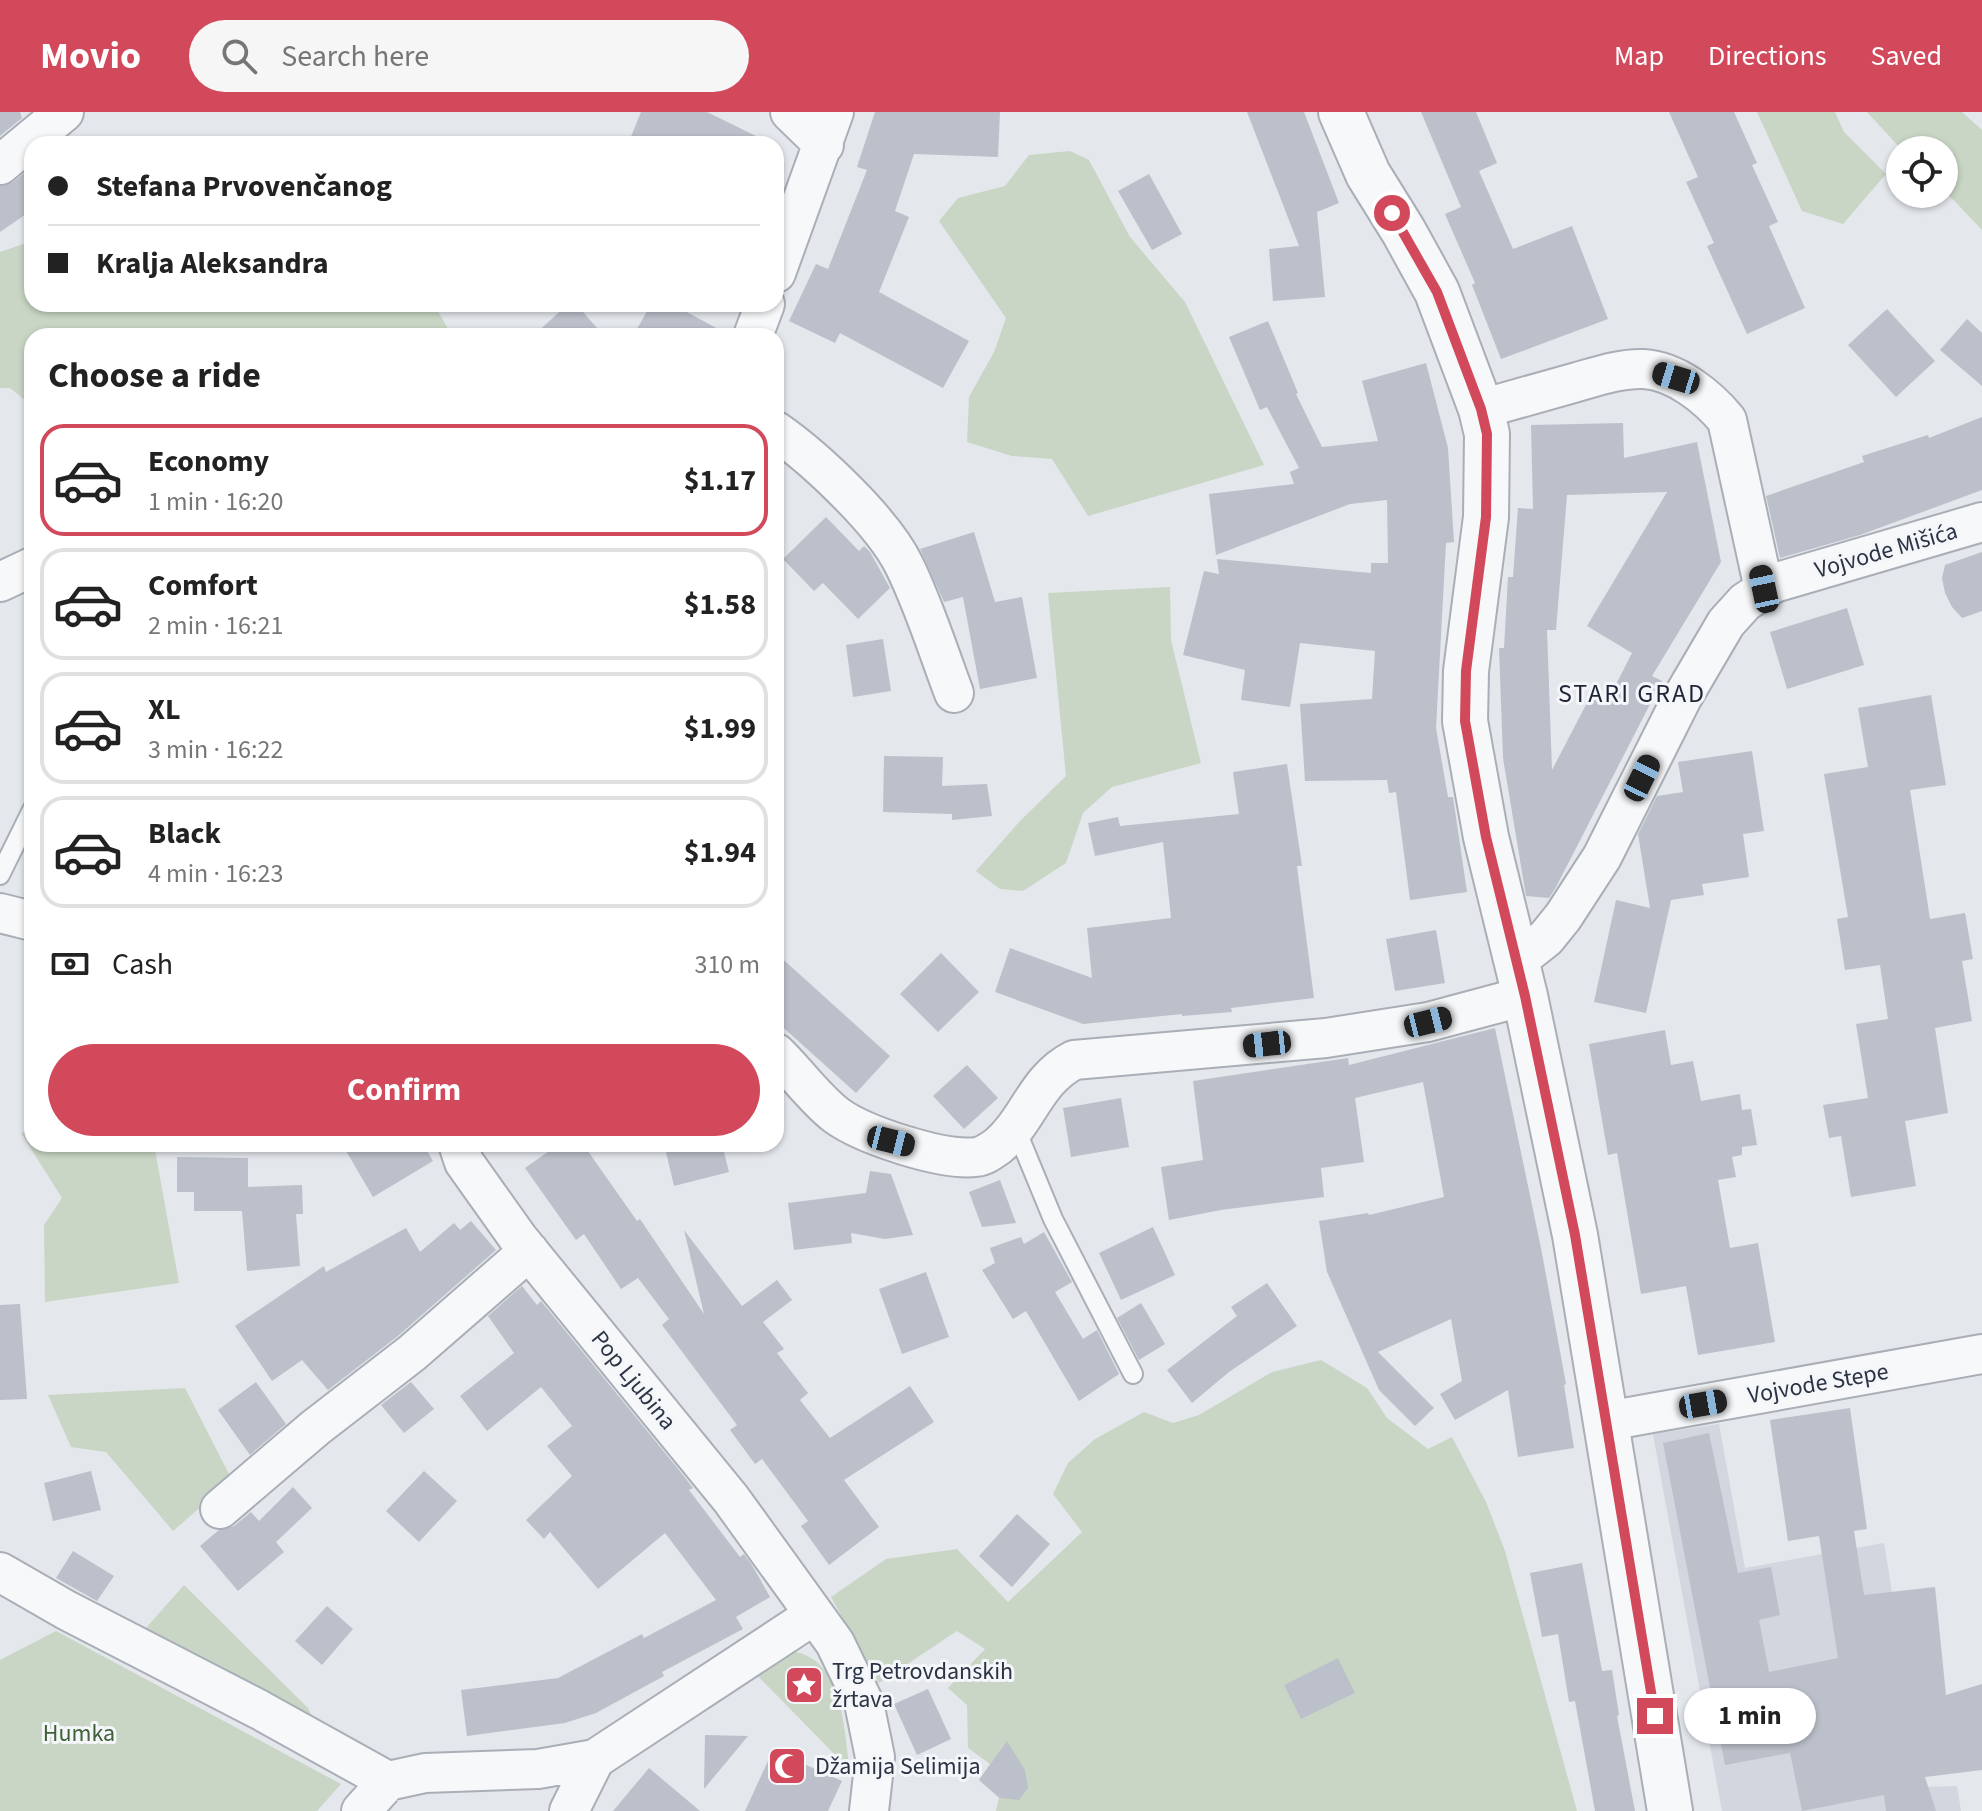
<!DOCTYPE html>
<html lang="en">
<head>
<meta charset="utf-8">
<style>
	body { margin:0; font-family:"Source Sans 3",sans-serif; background:#f6f6f6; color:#222; height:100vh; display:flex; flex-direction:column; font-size:30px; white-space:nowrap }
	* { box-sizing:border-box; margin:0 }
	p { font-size:26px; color:#767676 }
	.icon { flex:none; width:44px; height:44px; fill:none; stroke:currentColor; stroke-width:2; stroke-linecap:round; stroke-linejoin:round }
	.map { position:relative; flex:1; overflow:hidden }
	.sheet { position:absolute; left:24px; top:216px; width:760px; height:824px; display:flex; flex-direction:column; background:#fff; border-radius:24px; box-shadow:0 2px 6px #0004 }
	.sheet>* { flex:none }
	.hud { position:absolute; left:24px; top:24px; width:760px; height:176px; border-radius:24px; box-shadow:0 2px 6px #0004; display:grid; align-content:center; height:176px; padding:0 24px; background:#fff }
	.controls { position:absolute; left:1886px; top:24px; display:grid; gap:16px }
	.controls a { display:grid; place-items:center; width:72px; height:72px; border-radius:50%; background:#fff; box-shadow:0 2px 6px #0004; font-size:40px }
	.end { position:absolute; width:36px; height:36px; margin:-18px; border:10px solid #d1495b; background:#fff; box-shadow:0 0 0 4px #fff }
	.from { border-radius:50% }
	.bubble { position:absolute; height:56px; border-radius:28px; background:#fff; box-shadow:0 2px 6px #0004; font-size:26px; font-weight:700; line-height:56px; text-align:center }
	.car { position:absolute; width:24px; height:48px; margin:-24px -12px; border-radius:10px; box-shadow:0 0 6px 2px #0007; background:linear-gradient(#222 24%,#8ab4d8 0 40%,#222 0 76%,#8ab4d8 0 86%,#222 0) }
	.hud b { display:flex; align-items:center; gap:28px; height:76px; font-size:30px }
	.hud b+b { border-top:2px solid #e0e0e0 }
	.hud i { width:20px; height:20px; background:#222 }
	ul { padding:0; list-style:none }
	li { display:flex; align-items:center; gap:24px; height:112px; margin:0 16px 12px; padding:0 8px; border:4px solid #e0e0e0; border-radius:24px }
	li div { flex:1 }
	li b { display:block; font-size:30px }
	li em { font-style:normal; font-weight:700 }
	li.selected { border-color:#d1495b }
	li>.icon { width:72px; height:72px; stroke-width:1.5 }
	h2 { padding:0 24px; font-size:36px; line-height:96px }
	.pay { display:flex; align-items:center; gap:20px; height:88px; padding:0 24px; font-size:30px }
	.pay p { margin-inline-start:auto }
	.button { display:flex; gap:16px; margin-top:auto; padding:16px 24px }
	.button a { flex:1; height:92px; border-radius:48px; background:#d1495b; color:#fff; font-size:32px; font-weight:700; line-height:92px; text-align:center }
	header { display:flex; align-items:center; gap:48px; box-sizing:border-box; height:112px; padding:0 40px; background:#d1495b; color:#fff }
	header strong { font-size:38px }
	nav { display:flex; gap:44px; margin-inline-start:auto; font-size:28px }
	.search { width:560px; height:72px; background:#f6f6f6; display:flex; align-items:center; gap:20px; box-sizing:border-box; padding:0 28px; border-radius:44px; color:#767676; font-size:30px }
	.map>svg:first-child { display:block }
	.built { fill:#d2d6de }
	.green { fill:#c9d6c5 }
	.building { fill:#bbc0ca; fill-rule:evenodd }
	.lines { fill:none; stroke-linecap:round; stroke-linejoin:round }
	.service-casing { stroke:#a9aeb7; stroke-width:22 }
	.minor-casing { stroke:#a9aeb7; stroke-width:42 }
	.tertiary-casing { stroke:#a9aeb7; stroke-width:48 }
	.service { stroke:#f7f8fa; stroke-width:18 }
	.minor { stroke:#f7f8fa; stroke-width:38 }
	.tertiary { stroke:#f7f8fa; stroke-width:44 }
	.route { stroke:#d1495b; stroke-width:10 }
	.labels { text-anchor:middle; stroke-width:6; stroke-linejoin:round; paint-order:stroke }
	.street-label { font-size:24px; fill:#2b3445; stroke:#f4f6f9 }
	.poi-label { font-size:24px; fill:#2b3445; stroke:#f4f6f9; text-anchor:start }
	.park-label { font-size:24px; fill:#3f6138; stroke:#f4f6f9 }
	.neighbourhood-label { font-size:26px; letter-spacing:2px; fill:#1d2536; stroke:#f4f6f9 }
</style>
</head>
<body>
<header>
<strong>Movio</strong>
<div class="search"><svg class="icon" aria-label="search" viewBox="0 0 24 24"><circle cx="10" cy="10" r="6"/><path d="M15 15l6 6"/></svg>Search here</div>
<nav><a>Map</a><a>Directions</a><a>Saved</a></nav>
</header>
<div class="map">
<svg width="1982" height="1699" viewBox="0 0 1982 1699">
	<rect width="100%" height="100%" fill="#e4e7ec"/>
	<path class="built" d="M 1719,1312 L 1745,1456 L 1884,1431 L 1924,1675 L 1957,1674 L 1961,1699 L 1722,1699 L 1653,1322 Z"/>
	<path class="green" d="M 1757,0 L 1835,0 L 1844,20 L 1886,62 L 1843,112 L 1802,99 Z
		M 1867,0 L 1962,0 L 1982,18 L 1982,118 L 1944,78 L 1944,38 L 1902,38 Z
		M 1070,39 L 1089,48 L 1130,125 L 1185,190 L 1264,353 L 1088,404 L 1052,347 L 1012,344 L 967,330 L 969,285 L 994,240 L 1006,206 L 939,109 L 958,86 L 1005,74 L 1029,43 Z
		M 32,129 L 32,192 L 434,192 L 452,224 L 32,224 L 31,293 L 10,276 L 0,276 L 0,140 Z
		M 1170,475 L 1171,528 L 1201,651 L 1112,675 L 1083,701 L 1066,751 L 1023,779 L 1000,777 L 976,759 L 1020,709 L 1066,664 L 1048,481 Z
		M 32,1017 L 32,1032 L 154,1032 L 179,1171 L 45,1190 L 44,1113 L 62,1086 L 21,1021 Z
		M 1321,1248 L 1367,1276 L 1387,1306 L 1428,1337 L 1452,1325 L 1486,1390 L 1505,1439 L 1577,1699 L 996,1699 L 999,1686 L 979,1668 L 990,1652 L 968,1636 L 967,1593 L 948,1576 L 985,1537 L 957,1519 L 879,1571 L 831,1485 L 886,1447 L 957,1437 L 1008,1490 L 1082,1420 L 1053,1382 L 1068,1351 L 1095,1327 L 1144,1300 L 1173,1311 L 1199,1303 L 1272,1260 Z
		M 185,1276 L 232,1368 L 173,1419 L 106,1340 L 71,1335 L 48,1283 Z
		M 184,1473 L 308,1596 L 316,1613 L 146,1516 Z
		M 56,1519 L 341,1672 L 317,1699 L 0,1699 L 0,1548 Z
		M 791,1539 C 845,1547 843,1616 850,1658 L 754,1560 Z"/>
	<path class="building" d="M 0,0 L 20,0 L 22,6 L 0,24 Z
		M 641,0 L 707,0 L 772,32 L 628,32 Z
		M 875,0 L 1000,0 L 998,45 L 914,42 L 895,99 L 909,105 L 879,180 L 969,229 L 943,276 L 840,221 L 835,231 L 789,209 L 816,152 L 828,157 L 867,58 L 857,55 Z
		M 1247,0 L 1304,0 L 1339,91 L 1317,100 L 1325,185 L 1273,189 L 1269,137 L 1299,134 Z
		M 1421,0 L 1476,0 L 1497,51 L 1479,59 L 1513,137 L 1572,114 L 1608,207 L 1501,247 L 1472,173 L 1475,171 L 1445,102 L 1461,95 Z
		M 1669,0 L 1734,0 L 1757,51 L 1752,53 L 1778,110 L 1769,114 L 1805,196 L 1747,222 L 1707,134 L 1714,131 L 1686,70 L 1698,65 Z
		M 32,55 L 32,98 L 0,120 L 0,74 L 13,70 Z
		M 1149,62 L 1182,122 L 1152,138 L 1118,79 Z
		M 568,192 L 576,192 L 604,224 L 533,224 Z
		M 651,192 L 672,192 L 731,224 L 633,224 Z
		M 1887,197 L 1935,249 L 1896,285 L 1848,233 Z
		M 1967,207 L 1982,221 L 1982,274 L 1940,238 Z
		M 1268,209 L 1298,281 L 1296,282 L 1322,335 L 1378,329 L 1362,269 L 1426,251 L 1448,336 L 1454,430 L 1446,431 L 1436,616 L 1448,685 L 1453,685 L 1467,780 L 1410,788 L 1396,680 L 1389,681 L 1387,668 L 1305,669 L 1300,592 L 1372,587 L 1375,539 L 1300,531 L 1290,595 L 1241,588 L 1245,558 L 1183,543 L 1204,459 L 1219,462 L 1217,447 L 1371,461 L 1371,451 L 1388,451 L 1387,388 L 1350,392 L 1216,443 L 1209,382 L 1294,372 L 1290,360 L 1299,356 L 1267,295 L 1260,298 L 1229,225 Z
		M 1982,305 L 1982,378 L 1860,423 L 1780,446 L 1766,384 L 1864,350 L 1862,344 L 1928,323 L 1929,326 Z
		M 1623,311 L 1624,346 L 1697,330 L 1721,450 L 1652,564 L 1662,569 L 1555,777 L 1549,786 L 1526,784 L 1503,646 L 1499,536 L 1504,536 L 1508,465 L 1513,465 L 1518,396 L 1533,397 L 1531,313 ZM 1667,380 L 1587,514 L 1632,541 L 1605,594 L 1590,585 L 1552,658 L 1547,518 L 1556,518 L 1567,383 Z
		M 826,405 L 859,439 L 864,434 L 870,440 L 890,476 L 858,507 L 823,471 L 814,479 L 783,447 Z
		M 974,420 L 995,490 L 1022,485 L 1037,566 L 980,577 L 963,485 L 944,490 L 920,437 Z
		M 1982,440 L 1982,499 L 1962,506 L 1952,495 L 1945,481 L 1942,466 L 1945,453 Z
		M 1847,496 L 1864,553 L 1787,577 L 1770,520 Z
		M 883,527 L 891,579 L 853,585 L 846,533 Z
		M 1931,583 L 1946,673 L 1910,678 L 1930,807 L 1965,801 L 1973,847 L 1962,849 L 1972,909 L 1935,916 L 1948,1001 L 1905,1009 L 1916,1074 L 1851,1085 L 1841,1024 L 1829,1026 L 1823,993 L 1868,986 L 1856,912 L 1888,907 L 1880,853 L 1845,858 L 1837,807 L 1848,805 L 1824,662 L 1868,655 L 1858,596 Z
		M 1752,639 L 1764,719 L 1743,722 L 1749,765 L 1702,772 L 1704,783 L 1671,788 L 1646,901 L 1594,890 L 1616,788 L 1650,796 L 1638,722 L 1657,684 L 1683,680 L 1678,650 Z
		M 884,644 L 943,645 L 942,674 L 987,672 L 992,704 L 952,708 L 952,702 L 883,700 Z
		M 1287,652 L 1302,754 L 1297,754 L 1314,886 L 1231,896 L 1232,900 L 1182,904 L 1182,902 L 1083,912 L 995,880 L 1010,836 L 1092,866 L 1087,816 L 1171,806 L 1163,730 L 1095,744 L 1088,711 L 1118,705 L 1120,714 L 1239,702 L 1233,660 Z
		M 1436,818 L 1445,871 L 1395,879 L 1386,827 Z
		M 776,841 L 890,944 L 856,981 L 776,909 Z
		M 941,841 L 979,880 L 938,920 L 900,882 Z
		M 1495,916 L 1541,1136 L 1566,1272 L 1564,1273 L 1574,1336 L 1518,1345 L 1508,1278 L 1455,1308 L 1440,1282 L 1462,1269 L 1451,1207 L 1378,1240 L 1434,1296 L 1415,1314 L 1379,1278 L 1327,1160 L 1319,1109 L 1368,1101 L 1369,1103 L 1444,1085 L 1423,970 L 1355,986 L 1364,1050 L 1321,1056 L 1324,1085 L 1221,1098 L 1169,1108 L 1161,1055 L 1203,1048 L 1193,969 L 1348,946 L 1349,953 Z
		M 1665,918 L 1671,953 L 1693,949 L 1701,989 L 1740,982 L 1742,998 L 1751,997 L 1757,1033 L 1742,1035 L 1742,1043 L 1732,1045 L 1736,1065 L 1718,1068 L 1730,1136 L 1758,1131 L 1775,1230 L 1698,1243 L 1686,1174 L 1641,1182 L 1617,1041 L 1608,1043 L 1589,932 Z
		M 967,953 L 998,986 L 964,1017 L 933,984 Z
		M 1121,986 L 1129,1035 L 1071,1045 L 1063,996 Z
		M 342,1032 L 423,1032 L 433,1049 L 373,1085 Z
		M 559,1032 L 583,1032 L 637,1109 L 640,1107 L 704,1202 L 684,1118 L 742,1194 L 777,1168 L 792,1188 L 763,1210 L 784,1237 L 777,1241 L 808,1281 L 800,1288 L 830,1326 L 910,1274 L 934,1310 L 844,1368 L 879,1415 L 829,1453 L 801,1414 L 808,1409 L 762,1347 L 755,1352 L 730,1318 L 737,1313 L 662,1213 L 669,1207 L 638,1166 L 621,1177 L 584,1122 L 576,1128 L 525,1056 Z
		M 664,1032 L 722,1032 L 729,1060 L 674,1074 Z
		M 177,1045 L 248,1046 L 248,1075 L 302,1073 L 303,1102 L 296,1102 L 300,1154 L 247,1159 L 242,1099 L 194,1099 L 194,1080 L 177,1080 Z
		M 870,1059 L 891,1062 L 913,1123 L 885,1127 L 851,1121 L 852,1131 L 794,1138 L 788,1091 L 866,1081 Z
		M 1000,1068 L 1016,1111 L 982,1115 L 969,1080 Z
		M 471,1109 L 496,1138 L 398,1224 L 328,1278 L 302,1248 L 272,1269 L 235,1214 L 324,1154 L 326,1160 L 406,1116 L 420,1140 L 454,1111 L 460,1118 Z
		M 1153,1115 L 1175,1163 L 1121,1188 L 1099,1141 Z
		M 1044,1120 L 1072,1170 L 1055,1180 L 1083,1227 L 1097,1218 L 1119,1262 L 1079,1289 L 1026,1199 L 1013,1207 L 982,1158 L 995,1151 L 990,1136 L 1021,1125 L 1024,1132 Z
		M 926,1160 L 949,1225 L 902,1242 L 879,1177 Z
		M 1267,1171 L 1297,1214 L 1229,1260 L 1192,1291 L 1167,1258 L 1237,1204 L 1231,1195 Z
		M 522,1174 L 537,1193 L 541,1189 L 679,1358 L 693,1376 L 689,1378 L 740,1445 L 744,1442 L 752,1453 L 770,1485 L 736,1505 L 743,1517 L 662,1560 L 664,1564 L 596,1601 L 565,1611 L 467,1624 L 461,1578 L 558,1566 L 642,1522 L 644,1526 L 716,1488 L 665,1421 L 598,1477 L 550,1420 L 544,1427 L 526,1408 L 572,1364 L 547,1334 L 572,1314 L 541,1275 L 487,1319 L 460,1284 L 514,1241 L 488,1204 Z
		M 1141,1191 L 1165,1232 L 1139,1248 L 1117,1206 Z
		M 20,1192 L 27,1287 L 0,1288 L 0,1193 Z
		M 256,1270 L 286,1312 L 250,1343 L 218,1298 Z
		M 411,1270 L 434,1297 L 404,1321 L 381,1293 Z
		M 1850,1296 L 1867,1417 L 1854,1419 L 1864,1483 L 1935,1475 L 1946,1583 L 1982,1572 L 1982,1658 L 1925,1665 L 1936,1699 L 1886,1699 L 1884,1683 L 1802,1699 L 1790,1641 L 1725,1653 L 1663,1331 L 1709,1321 L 1738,1461 L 1771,1455 L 1780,1503 L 1759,1508 L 1769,1560 L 1838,1546 L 1819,1424 L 1788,1429 L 1770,1308 Z
		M 91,1359 L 101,1398 L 53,1409 L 44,1371 Z
		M 424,1359 L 457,1389 L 419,1430 L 386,1399 Z
		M 293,1375 L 312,1396 L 276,1430 L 284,1440 L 238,1479 L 200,1434 L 219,1418 L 234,1414 L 251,1400 L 259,1409 Z
		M 1017,1402 L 1050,1432 L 1012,1475 L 979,1444 Z
		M 73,1439 L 114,1464 L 97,1489 L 56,1466 Z
		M 1582,1451 L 1602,1559 L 1612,1558 L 1619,1603 L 1617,1604 L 1635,1699 L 1595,1699 L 1575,1589 L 1569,1590 L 1558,1522 L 1542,1525 L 1530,1461 Z
		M 327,1494 L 353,1517 L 322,1553 L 295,1529 Z
		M 1338,1546 L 1355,1581 L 1301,1607 L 1284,1573 Z
		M 928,1577 L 951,1627 L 917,1643 L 894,1592 Z
		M 705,1623 L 748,1624 L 704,1677 Z
		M 1007,1629 L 1025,1658 L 1028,1676 L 1019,1688 L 1000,1686 L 979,1668 Z
		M 773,1638 L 842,1669 L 828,1699 L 745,1699 Z
		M 649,1656 L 700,1699 L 613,1699 Z"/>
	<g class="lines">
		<g class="service-casing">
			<path id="service" d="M 0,763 L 32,698
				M 1015,1015 L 1053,1107 L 1133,1262"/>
		</g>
		<g class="minor-casing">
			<path id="minor" d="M 790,0 L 824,33
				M 0,53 L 64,0
				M 776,161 L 834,0
				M 753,224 L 765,192
				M 1481,297 C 1513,288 1545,279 1577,270 C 1598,264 1622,256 1644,257 C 1676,259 1708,285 1727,308 L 1764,477
				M 776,319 C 816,347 883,410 904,453 C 924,493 938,539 954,581
				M 0,470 L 32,455
				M 0,801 L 32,809
				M 1517,849 L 1546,826 L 1563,805 L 1602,745 L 1682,586 L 1726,511 L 1745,490 L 1774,471 L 1982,410
				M 776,941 C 796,960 814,986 836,1003 C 863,1023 942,1049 976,1045 C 984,1044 991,1039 998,1034 C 1029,1008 1035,968 1074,948 L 1326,926 L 1428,910 L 1525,884
				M 458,1032 L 464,1050 L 518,1126 L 731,1387 L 835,1531 L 864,1591 L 875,1645 L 869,1699
				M 1607,1309 L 1982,1242
				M 220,1397 L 315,1316 L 412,1241 L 529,1139
				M 0,1460 L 66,1498 L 260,1598 L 388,1669
				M 361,1699 L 388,1669 L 425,1661 L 538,1657 L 595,1647 L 814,1503
				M 569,1699 L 595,1647"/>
		</g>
		<g class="tertiary-casing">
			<path id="tertiary" d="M 1341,0 L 1368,62 L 1404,120 L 1437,180 L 1481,297 L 1487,322 L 1486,405 L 1466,559 L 1465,609 L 1486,725 L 1525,884 L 1575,1123 L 1670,1699"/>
		</g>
		<use href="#service" class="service"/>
		<use href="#minor" class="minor"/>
		<use href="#tertiary" class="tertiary"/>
	</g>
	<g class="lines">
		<path class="route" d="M 1392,101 L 1437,180 L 1481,297 L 1487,322 L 1486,405 L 1466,559 L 1465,609 L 1486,725 L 1525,884 L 1575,1123 L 1655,1604"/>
	</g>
	<defs>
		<g id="sight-square" transform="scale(2)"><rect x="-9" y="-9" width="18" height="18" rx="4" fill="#d1495b" stroke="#f4f6f9"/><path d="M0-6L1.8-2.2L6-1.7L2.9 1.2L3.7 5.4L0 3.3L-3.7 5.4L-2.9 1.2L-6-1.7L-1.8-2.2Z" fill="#fff"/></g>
		<g id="mosque-square" transform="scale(2)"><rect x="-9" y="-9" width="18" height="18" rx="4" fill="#d1495b" stroke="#f4f6f9"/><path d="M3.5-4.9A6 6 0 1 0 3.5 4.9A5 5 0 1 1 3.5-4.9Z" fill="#fff"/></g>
	</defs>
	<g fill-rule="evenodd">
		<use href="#sight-square" x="804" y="1573"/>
		<use href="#mosque-square" x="787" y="1654"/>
	</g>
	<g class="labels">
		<g class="street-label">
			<text transform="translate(1886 438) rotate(-16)" y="8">Vojvode Mišića</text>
			<text transform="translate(634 1268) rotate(51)" y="8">Pop Ljubina</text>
			<text transform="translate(1818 1271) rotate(-10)" y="8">Vojvode Stepe</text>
		</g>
		<g class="poi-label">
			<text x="832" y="1567">Trg Petrovdanskih<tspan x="832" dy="28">žrtava</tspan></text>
			<text x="815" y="1662">Džamija Selimija</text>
		</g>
		<g class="park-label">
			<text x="79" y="1629">Humka</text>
		</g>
		<g class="neighbourhood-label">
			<text x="1632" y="590">STARI GRAD</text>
		</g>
	</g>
</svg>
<div class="controls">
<a><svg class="icon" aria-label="locate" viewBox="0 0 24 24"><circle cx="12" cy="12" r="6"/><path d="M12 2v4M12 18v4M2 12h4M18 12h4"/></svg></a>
</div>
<i class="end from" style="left:1392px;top:101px"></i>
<i class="end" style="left:1655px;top:1604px"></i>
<div class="bubble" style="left:1684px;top:1576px;width:132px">1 min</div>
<i class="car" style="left:1676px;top:266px;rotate:287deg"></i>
<i class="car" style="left:1764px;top:477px;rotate:348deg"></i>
<i class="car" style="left:1642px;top:666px;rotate:26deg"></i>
<i class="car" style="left:1428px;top:910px;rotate:76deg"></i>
<i class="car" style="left:1267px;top:932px;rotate:264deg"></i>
<i class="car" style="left:891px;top:1029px;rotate:104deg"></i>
<i class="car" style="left:1703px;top:1292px;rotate:80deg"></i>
<div class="hud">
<b><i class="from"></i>Stefana Prvovenčanog</b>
<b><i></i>Kralja Aleksandra</b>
</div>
<section class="sheet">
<h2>Choose a ride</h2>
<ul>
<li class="selected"><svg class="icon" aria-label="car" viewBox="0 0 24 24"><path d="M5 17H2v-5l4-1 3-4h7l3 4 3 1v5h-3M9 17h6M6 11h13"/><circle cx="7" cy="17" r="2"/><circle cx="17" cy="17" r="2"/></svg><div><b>Economy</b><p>1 min · 16:20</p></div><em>$1.17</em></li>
<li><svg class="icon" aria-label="car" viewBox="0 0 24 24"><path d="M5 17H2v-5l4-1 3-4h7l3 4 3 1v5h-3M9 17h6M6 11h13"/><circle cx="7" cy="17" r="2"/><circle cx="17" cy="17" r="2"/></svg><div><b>Comfort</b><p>2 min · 16:21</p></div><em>$1.58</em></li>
<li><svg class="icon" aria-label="car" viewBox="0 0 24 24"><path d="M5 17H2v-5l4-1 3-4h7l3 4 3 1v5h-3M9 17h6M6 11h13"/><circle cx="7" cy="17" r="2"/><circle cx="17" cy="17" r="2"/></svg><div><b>XL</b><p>3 min · 16:22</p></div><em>$1.99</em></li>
<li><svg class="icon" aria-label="car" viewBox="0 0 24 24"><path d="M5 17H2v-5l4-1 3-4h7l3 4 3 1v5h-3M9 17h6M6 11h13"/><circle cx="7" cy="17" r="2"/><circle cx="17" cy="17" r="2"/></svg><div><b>Black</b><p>4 min · 16:23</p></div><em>$1.94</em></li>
</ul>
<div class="pay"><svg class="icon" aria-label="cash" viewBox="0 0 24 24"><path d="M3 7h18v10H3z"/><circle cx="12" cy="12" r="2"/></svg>Cash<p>310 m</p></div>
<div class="button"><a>Confirm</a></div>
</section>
</div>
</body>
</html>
